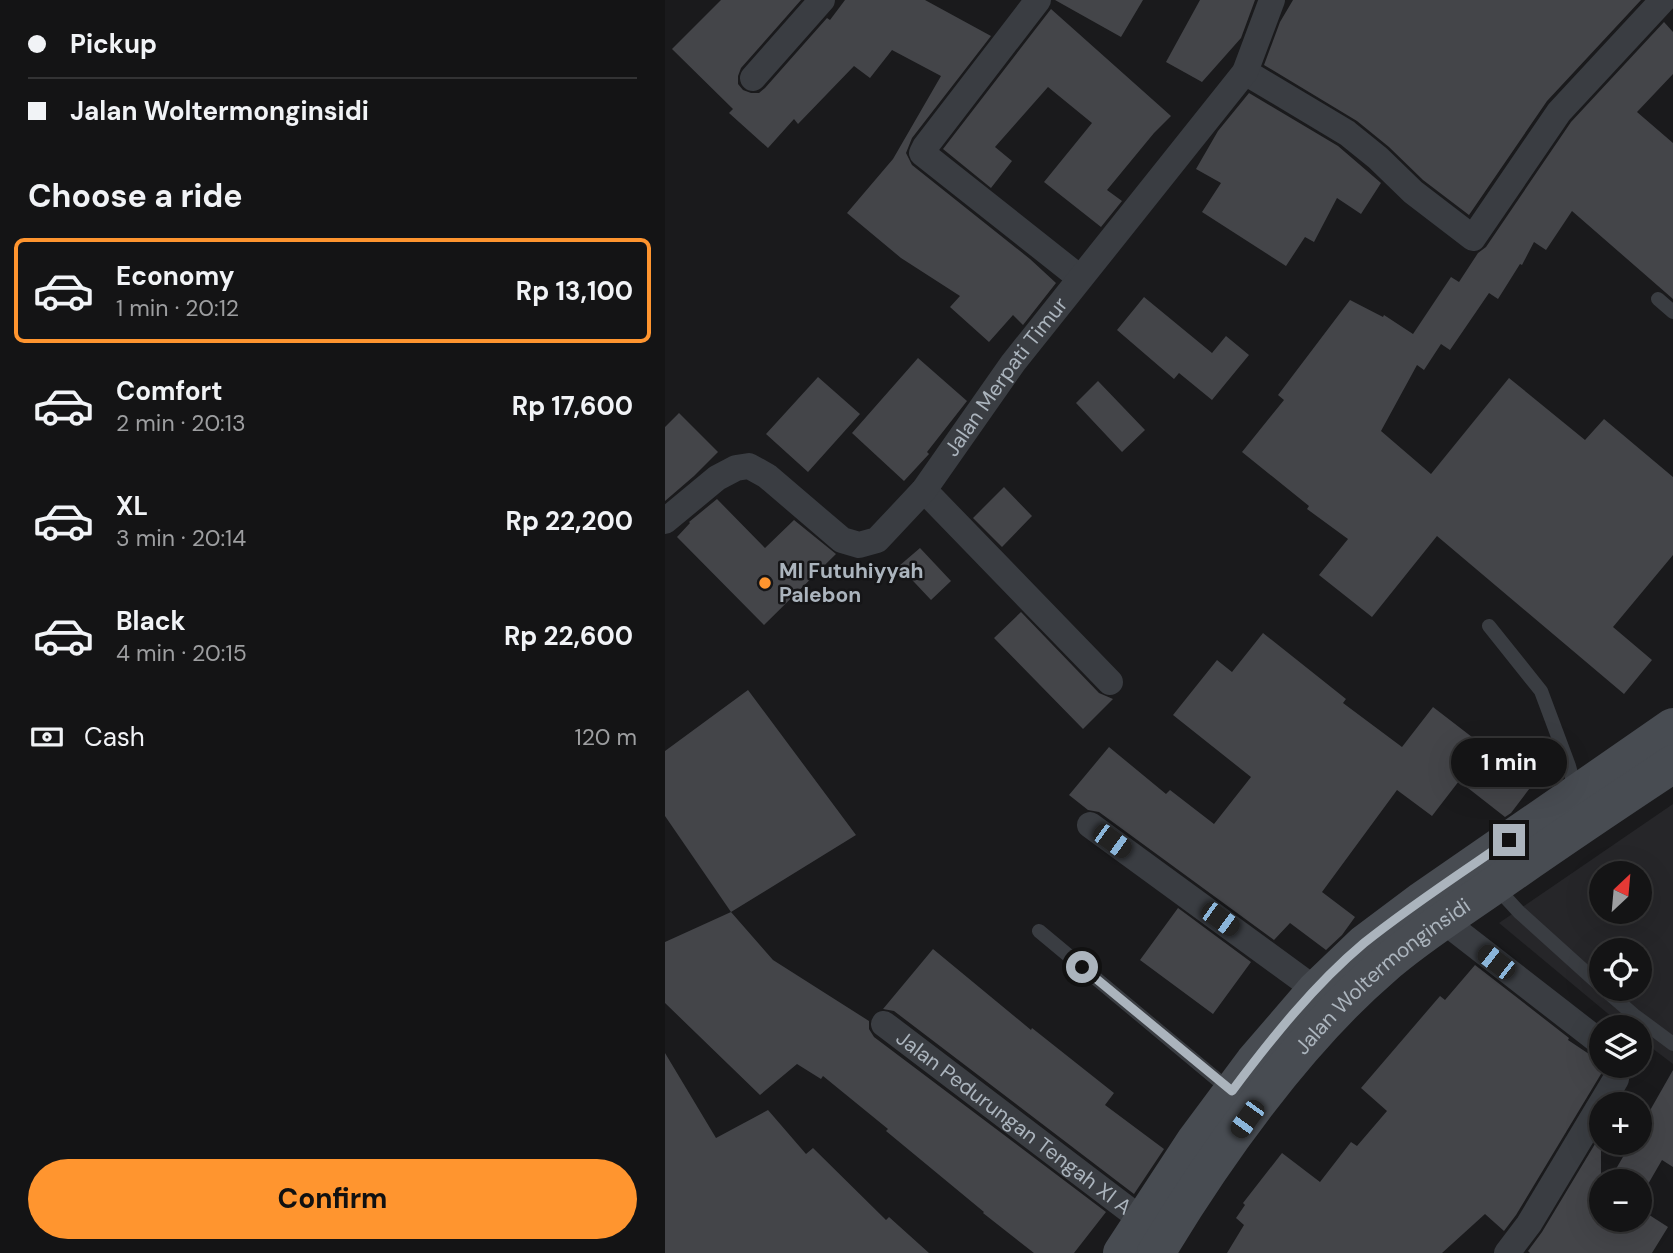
<!DOCTYPE html>
<html lang="en">
<head>
<meta charset="utf-8">
<style>
	body { margin:0; font-family:"DM Sans",sans-serif; background:#212122; color:#f1f3f6; height:100vh; display:flex; flex-direction:column; font-size:26px; white-space:nowrap }
	* { box-sizing:border-box; margin:0 }
	p { font-size:23px; color:#9d9ea0 }
	.icon { flex:none; width:38px; height:38px; fill:none; stroke:currentColor; stroke-width:2; stroke-linecap:round; stroke-linejoin:round }
	.map { position:relative; flex:1; overflow:hidden }
	.side { display:flex; flex-direction:column; background:#141415; width:665px }
	.side>* { flex:none }
	.hud { display:grid; align-content:center; height:154px; padding:0 28px; background:#141415 }
	.needle { width:46px; rotate:26deg }
	.tools { position:absolute; left:924px; top:861px; display:grid; gap:14px }
	.tools a { display:grid; place-items:center; width:63px; height:63px; border-radius:50%; background:#141415; box-shadow:0 7px 28px #0002,0 0 0 2px #333334; font-size:35px }
	.end { position:absolute; width:32px; height:32px; margin:-16px; border:9px solid #abb4bd; background:#111; box-shadow:0 0 0 4px #111 }
	.from { border-radius:50% }
	.bubble { position:absolute; height:49px; border-radius:24px; background:#141415; box-shadow:0 7px 28px #0002,0 0 0 2px #333334; font-size:23px; font-weight:700; line-height:49px; text-align:center }
	.car { position:absolute; width:21px; height:42px; margin:-21px -10px; border-radius:9px; box-shadow:0 0 5px 2px #0007; background:linear-gradient(#222 24%,#8ab4d8 0 40%,#222 0 76%,#8ab4d8 0 86%,#222 0) }
	.hud b { display:flex; align-items:center; gap:24px; height:66px; font-size:26px }
	.hud b+b { border-top:2px solid #333334 }
	.hud i { width:18px; height:18px; background:#f1f3f6 }
	ul { padding:0; list-style:none }
	li { display:flex; align-items:center; gap:21px; height:105px; margin:0 14px 10px; padding:0 14px; border:4px solid transparent; border-radius:10px }
	li div { flex:1 }
	li b { display:block; font-size:26px }
	li em { font-style:normal; font-weight:700 }
	li.current { border-color:#ff952f }
	li>.icon { width:63px; height:63px; stroke-width:1.5 }
	h2 { padding:0 28px; font-size:32px; line-height:84px }
	.pay { display:flex; align-items:center; gap:18px; height:77px; padding:0 28px; font-size:26px }
	.pay p { margin-inline-start:auto }
	.action { display:flex; gap:14px; margin-top:auto; padding:14px 28px }
	.action a { flex:1; height:80px; border-radius:42px; background:#ff952f; color:#111; font-size:28px; font-weight:700; line-height:80px; text-align:center }
	main { display:flex; flex:1; min-height:0 }
	.map>svg:first-child { display:block }
	.built { fill:#262629; fill-rule:evenodd }
	.building { fill:#444549 }
	.lines { fill:none; stroke-linecap:round; stroke-linejoin:round }
	.lane { stroke:#3a3d42; stroke-width:14 }
	.street { stroke:#3a3d42; stroke-width:26 }
	.secondary { stroke:#484c52; stroke-width:38 }
	.route { stroke:#abb4bd; stroke-width:9 }
	.poi-dot { fill:#ff952f; stroke:#151517; stroke-width:2.5 }
	.labels { text-anchor:middle; stroke-width:5; stroke-linejoin:round; paint-order:stroke }
	.street-label { font-size:21px; fill:#abb4bd; stroke:#151517 }
	.poi-label { font-size:21px; font-weight:bold; fill:#abb4bd; stroke:#151517; text-anchor:start }
</style>
</head>
<body>
<main>
<section class="side">
<div class="hud">
<b><i class="from"></i>Pickup</b>
<b><i></i>Jalan Woltermonginsidi</b>
</div>
<h2>Choose a ride</h2>
<ul>
<li class="current"><svg class="icon" aria-label="car" viewBox="0 0 24 24"><path d="M5 17H2v-5l4-1 3-4h7l3 4 3 1v5h-3M9 17h6M6 11h13"/><circle cx="7" cy="17" r="2"/><circle cx="17" cy="17" r="2"/></svg><div><b>Economy</b><p>1 min · 20:12</p></div><em>Rp 13,100</em></li>
<li><svg class="icon" aria-label="car" viewBox="0 0 24 24"><path d="M5 17H2v-5l4-1 3-4h7l3 4 3 1v5h-3M9 17h6M6 11h13"/><circle cx="7" cy="17" r="2"/><circle cx="17" cy="17" r="2"/></svg><div><b>Comfort</b><p>2 min · 20:13</p></div><em>Rp 17,600</em></li>
<li><svg class="icon" aria-label="car" viewBox="0 0 24 24"><path d="M5 17H2v-5l4-1 3-4h7l3 4 3 1v5h-3M9 17h6M6 11h13"/><circle cx="7" cy="17" r="2"/><circle cx="17" cy="17" r="2"/></svg><div><b>XL</b><p>3 min · 20:14</p></div><em>Rp 22,200</em></li>
<li><svg class="icon" aria-label="car" viewBox="0 0 24 24"><path d="M5 17H2v-5l4-1 3-4h7l3 4 3 1v5h-3M9 17h6M6 11h13"/><circle cx="7" cy="17" r="2"/><circle cx="17" cy="17" r="2"/></svg><div><b>Black</b><p>4 min · 20:15</p></div><em>Rp 22,600</em></li>
</ul>
<div class="pay"><svg class="icon" aria-label="cash" viewBox="0 0 24 24"><path d="M3 7h18v10H3z"/><circle cx="12" cy="12" r="2"/></svg>Cash<p>120 m</p></div>
<div class="action"><a>Confirm</a></div>
</section>
<div class="map">
<svg width="1008" height="1253" viewBox="0 0 1008 1253">
	<rect width="100%" height="100%" fill="#1a1a1c"/>
	<path class="built" d="M 1008,804 L 1008,1064 L 975,1039 L 975,1027 L 959,1027 L 834,923 ZM 936,873 L 975,873 L 975,912 L 936,912 ZM 936,950 L 975,950 L 975,989 L 936,989 Z"/>
	<path class="building" d="M 56,0 L 136,0 L 76,68 L 73,76 L 73,84 L 78,90 L 86,93 L 94,93 L 100,88 L 162,18 L 165,20 L 180,0 L 260,0 L 326,36 L 247,138 L 241,153 L 247,165 L 365,259 L 391,283 L 358,325 L 348,315 L 324,342 L 285,307 L 295,296 L 236,258 L 182,213 L 228,159 L 276,76 L 227,50 L 205,78 L 189,66 L 133,124 L 129,119 L 103,148 L 64,113 L 68,109 L 7,49 Z
		M 390,0 L 478,0 L 456,37 Z
		M 535,0 L 590,0 L 576,38 L 537,82 L 501,62 Z
		M 628,0 L 976,0 L 882,101 L 804,215 L 758,180 L 724,147 L 692,121 L 599,65 L 615,22 Z
		M 386,9 L 506,116 L 489,133 L 442,190 L 457,201 L 436,227 L 379,182 L 427,123 L 383,87 L 330,147 L 347,161 L 326,188 L 278,149 Z
		M 999,22 L 1008,32 L 1008,74 L 972,112 L 1008,143 L 1008,299 L 907,211 L 881,250 L 869,242 L 857,265 L 855,264 L 833,299 L 824,293 L 785,350 L 776,344 L 759,370 L 752,365 L 716,431 L 766,474 L 844,378 L 920,440 L 939,419 L 1008,477 L 1008,555 L 948,627 L 987,660 L 959,694 L 772,536 L 707,617 L 654,575 L 683,539 L 642,509 L 644,506 L 577,452 L 619,400 L 613,395 L 685,300 L 718,317 L 719,315 L 748,334 L 786,277 L 794,282 L 813,253 L 821,247 L 906,122 Z
		M 584,93 L 673,146 L 716,183 L 696,214 L 672,198 L 649,242 L 640,237 L 621,266 L 537,212 L 556,183 L 531,169 L 553,131 Z
		M 479,297 L 547,353 L 561,336 L 584,355 L 547,400 L 514,373 L 509,379 L 452,330 Z
		M 253,358 L 302,401 L 262,452 L 264,454 L 239,481 L 187,433 Z
		M 153,377 L 195,414 L 143,472 L 101,434 Z
		M 433,381 L 480,430 L 457,452 L 411,403 Z
		M 14,413 L 53,452 L 29,476 L 0,501 L 0,427 Z
		M 339,487 L 367,516 L 337,547 L 308,518 Z
		M 52,499 L 100,548 L 129,520 L 171,554 L 99,625 L 12,537 L 25,523 L 24,522 Z
		M 255,548 L 286,581 L 266,600 L 234,566 Z
		M 356,612 L 434,693 L 448,699 L 418,729 L 329,638 Z
		M 598,633 L 681,699 L 678,703 L 737,747 L 768,707 L 868,784 L 846,813 L 840,817 L 794,781 L 767,816 L 732,790 L 657,892 L 690,917 L 677,935 L 661,950 L 625,923 L 609,940 L 434,812 L 423,810 L 404,795 L 444,747 L 501,794 L 505,790 L 549,824 L 586,777 L 508,715 L 552,660 L 567,672 Z
		M 83,690 L 191,835 L 66,912 L 0,816 L 0,751 Z
		M 513,908 L 586,962 L 548,1014 L 475,960 Z
		M 66,912 L 108,960 L 204,1021 L 204,1029 L 209,1037 L 441,1212 L 409,1253 L 369,1253 L 318,1213 L 319,1212 L 221,1131 L 223,1129 L 158,1076 L 156,1079 L 132,1064 L 95,1095 L 0,1003 L 0,942 Z
		M 268,949 L 366,1030 L 367,1028 L 449,1093 L 440,1105 L 499,1149 L 469,1194 L 229,1011 L 218,1009 Z
		M 810,965 L 904,1038 L 903,1040 L 927,1056 L 936,1058 L 936,1074 L 851,1215 L 839,1231 L 820,1214 L 777,1253 L 562,1253 L 579,1225 L 571,1218 L 580,1205 L 578,1203 L 617,1153 L 655,1182 L 686,1142 L 692,1146 L 722,1111 L 696,1088 L 775,996 L 780,1000 Z
		M 0,1053 L 51,1138 L 103,1110 L 141,1154 L 148,1148 L 221,1220 L 224,1217 L 264,1253 L 0,1253 Z
		M 1008,1070 L 1008,1167 L 997,1160 L 975,1198 L 975,1181 L 944,1181 L 966,1143 L 975,1143 L 975,1128 Z
		M 936,1134 L 936,1220 L 975,1220 L 975,1209 L 1003,1227 L 987,1253 L 865,1253 L 863,1251 L 877,1232 Z"/>
	<g class="lines">
		<path class="lane" d="M 993,299 L 1008,312
			M 824,626 L 876,691 L 904,766 L 911,792
			M 830,886 L 854,912 L 936,986
			M 374,931 L 566,1091
			M 939,989 L 969,1015 L 1008,1044"/>
		<g class="street">
			<path d="M 373,0 L 260,147 L 257,153 L 415,278"/>
			<path d="M 580,72 L 682,133 L 713,158 L 748,192 L 808,238 L 894,112 L 998,0"/>
			<path d="M 88,78 L 157,0"/>
			<path d="M 259,490 L 445,682"/>
			<path id="s1" d="M 0,521 L 52,478 L 71,468 L 84,466 L 102,476 L 177,540 L 194,545 L 212,540 L 259,490 L 348,363 L 580,72 L 607,0"/>
			<path d="M 425,825 L 651,990"/>
			<path d="M 766,911 L 936,1043"/>
			<path id="s2" d="M 219,1024 L 477,1220"/>
			<path d="M 842,1253 L 864,1224 L 951,1079 L 952,1066"/>
		</g>
		<g class="secondary">
			<path d="M 457,1253 L 531,1140 L 589,1062 L 651,990 L 699,944 L 755,902 L 1008,727"/>
			<path id="s3" d="M 491,1253 C 549,1156 631,1041 717,967 C 750,938 788,914 824,889 C 885,846 946,805 1008,764"/>
		</g>
	</g>
	<g class="lines">
		<path class="route" d="M 417,967 L 567,1091 C 606,1039 649,985 699,943 C 745,906 796,873 844,840"/>
	</g>
	<circle class="poi-dot" cx="100" cy="583" r="7"/>
	<g class="labels">
		<g class="street-label">
			<text dy="7" stroke="none"><textPath href="#s1" startOffset="466">Jalan Merpati Timur</textPath></text>
			<text dy="7" stroke="none"><textPath href="#s3" startOffset="360">Jalan Woltermonginsidi</textPath></text>
			<text dy="7" stroke="none"><textPath href="#s2" startOffset="163">Jalan Pedurungan Tengah XI A</textPath></text>
		</g>
		<g class="poi-label">
			<text x="114" y="578">MI Futuhiyyah<tspan x="114" dy="24">Palebon</tspan></text>
		</g>
	</g>
</svg>
<div class="tools">
<a><svg class="needle" viewBox="-14 -14 28 28"><path d="M0-13l5 13h-10z" fill="#e53935"/><path d="M0 13l5-13h-10z" fill="#9d9ea0"/></svg></a>
<a><svg class="icon" aria-label="locate" viewBox="0 0 24 24"><circle cx="12" cy="12" r="6"/><path d="M12 2v4M12 18v4M2 12h4M18 12h4"/></svg></a>
<a><svg class="icon" aria-label="layers" viewBox="0 0 24 24"><path d="M12 4l9 5-9 5-9-5zM3 14l9 5 9-5"/></svg></a>
<a>+</a>
<a>−</a>
</div>
<i class="end from" style="left:417px;top:967px"></i>
<i class="end" style="left:844px;top:840px"></i>
<div class="bubble" style="left:786px;top:738px;width:116px">1 min</div>
<i class="car" style="left:447px;top:841px;rotate:126deg"></i>
<i class="car" style="left:555px;top:919px;rotate:126deg"></i>
<i class="car" style="left:831px;top:962px;rotate:308deg"></i>
<i class="car" style="left:582px;top:1119px;rotate:216deg"></i>
</div>
</main>
</body>
</html>
